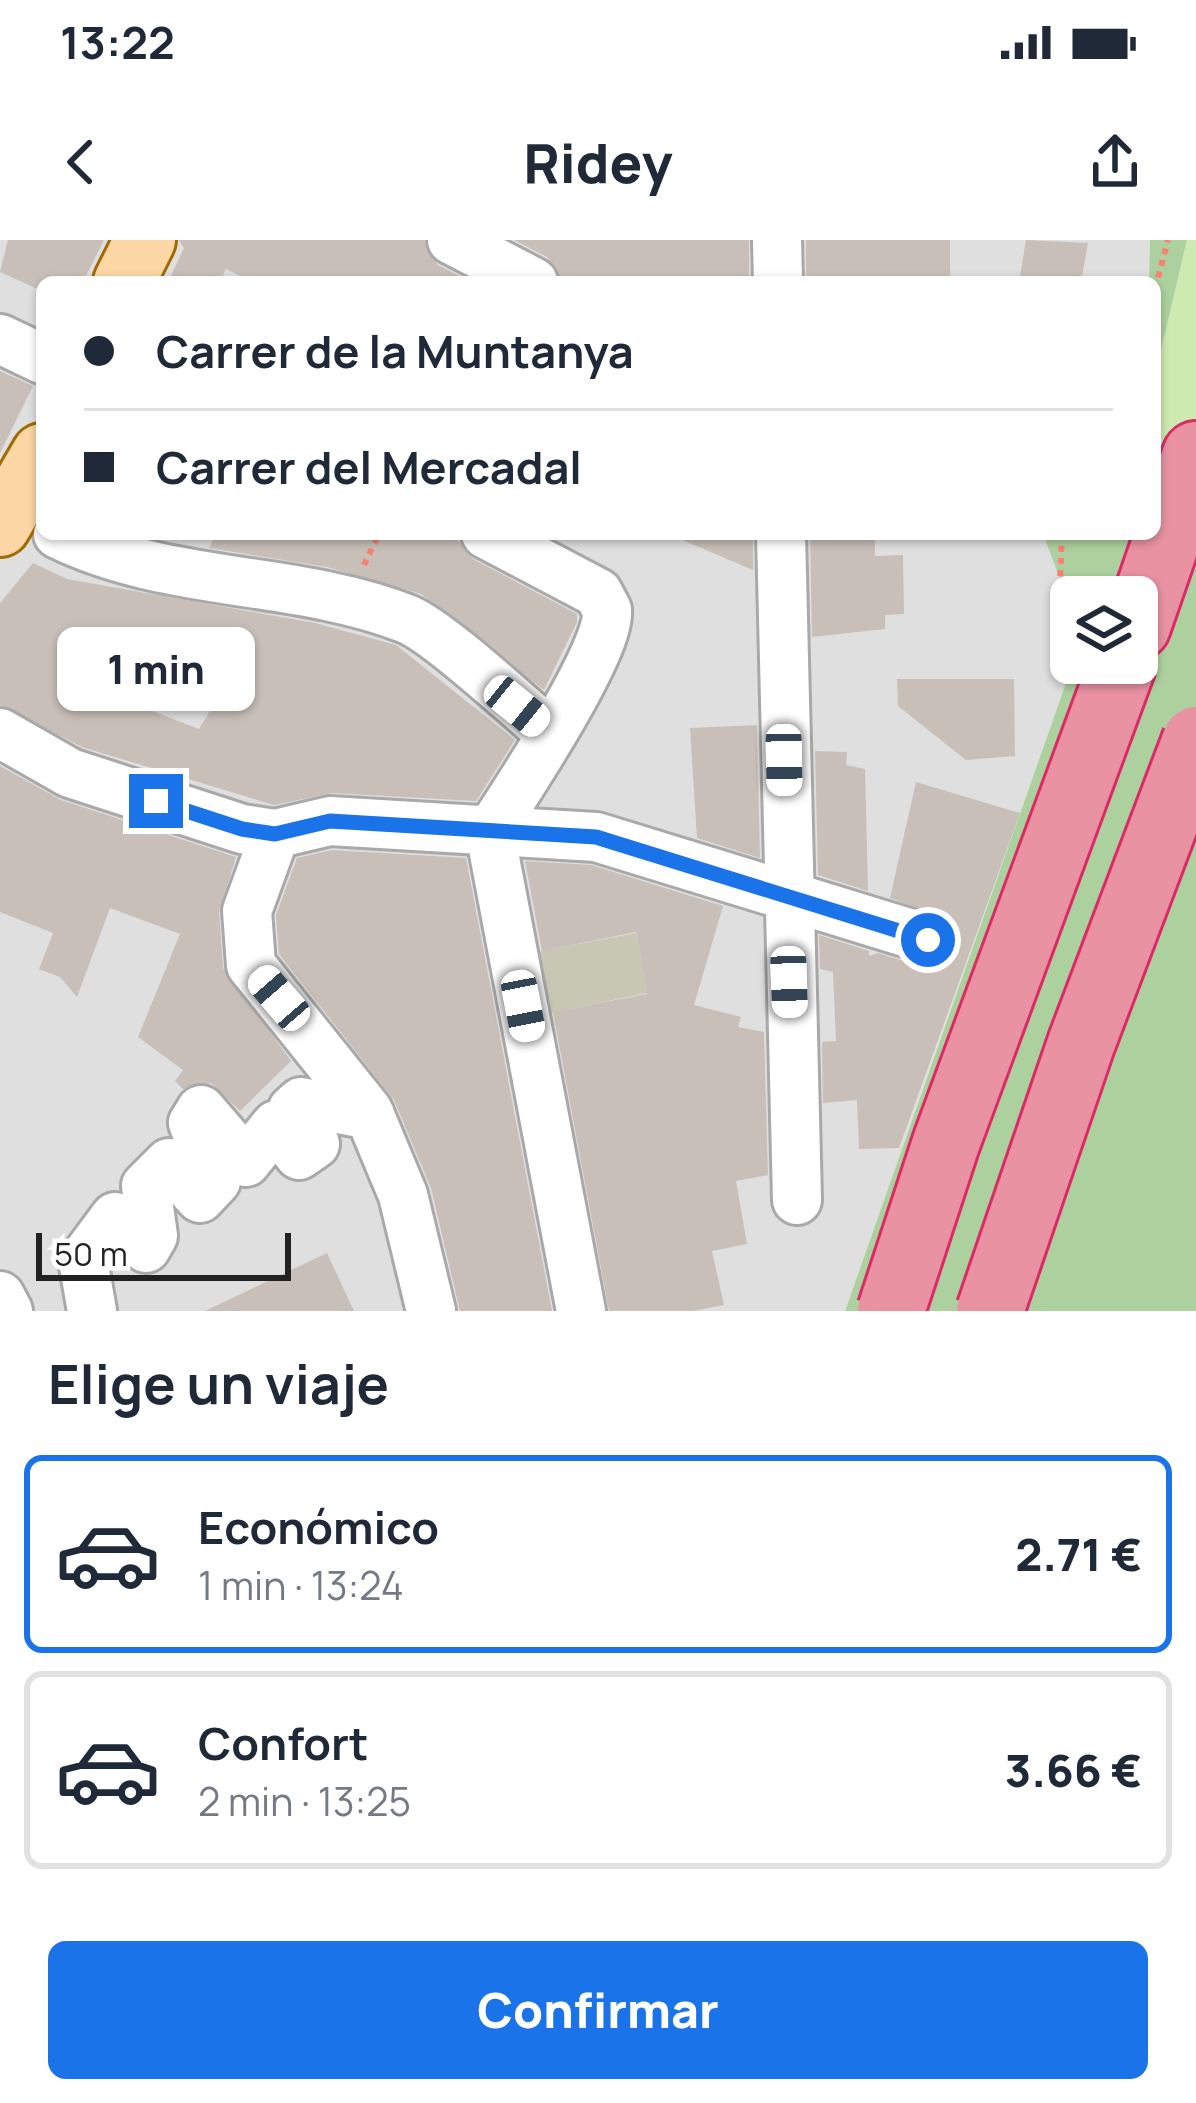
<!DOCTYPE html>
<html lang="es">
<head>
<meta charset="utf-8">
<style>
	body { margin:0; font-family:Manrope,sans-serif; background:#f2f2f3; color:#1f2937; height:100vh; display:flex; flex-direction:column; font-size:45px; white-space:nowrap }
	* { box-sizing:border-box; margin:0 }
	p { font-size:39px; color:#747a83 }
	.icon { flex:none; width:66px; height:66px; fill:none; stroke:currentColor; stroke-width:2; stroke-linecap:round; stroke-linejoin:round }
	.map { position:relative; height:1071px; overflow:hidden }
	.drawer { display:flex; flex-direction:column; background:#fff; flex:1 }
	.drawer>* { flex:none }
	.guide { position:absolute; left:36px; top:36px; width:1125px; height:264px; border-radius:18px; box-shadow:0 3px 9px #0004; display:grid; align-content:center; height:264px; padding:0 48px; background:#fff }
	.controls { position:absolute; left:1050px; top:336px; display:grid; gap:24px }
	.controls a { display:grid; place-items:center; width:108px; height:108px; border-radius:18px; background:#fff; box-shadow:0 3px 9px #0004; font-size:60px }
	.scale { position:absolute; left:36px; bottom:30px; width:255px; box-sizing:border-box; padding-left:12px; border:6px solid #222; border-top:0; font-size:33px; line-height:42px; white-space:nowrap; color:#222; -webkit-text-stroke:9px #fff; paint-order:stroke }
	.end { position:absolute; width:54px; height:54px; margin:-27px; border:15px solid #1a73e8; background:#fff; box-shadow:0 0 0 6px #fff }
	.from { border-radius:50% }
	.bubble { position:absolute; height:84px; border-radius:18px; background:#fff; box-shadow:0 3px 9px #0004; font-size:39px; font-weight:800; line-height:84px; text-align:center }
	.car { position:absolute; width:36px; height:72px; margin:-36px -18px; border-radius:15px; box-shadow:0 0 9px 3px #0007; background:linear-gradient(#fff 24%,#345 0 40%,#fff 0 76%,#345 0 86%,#fff 0) }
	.guide b { display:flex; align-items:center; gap:42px; height:114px; font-size:45px }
	.guide b+b { border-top:3px solid #e0e1e3 }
	.guide i { width:30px; height:30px; background:#1f2937 }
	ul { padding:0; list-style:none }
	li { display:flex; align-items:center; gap:36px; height:198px; margin:0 24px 18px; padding:0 24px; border:6px solid #e0e1e3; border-radius:18px }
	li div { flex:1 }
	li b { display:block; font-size:45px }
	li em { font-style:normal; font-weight:800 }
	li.active { border-color:#1a73e8 }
	li>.icon { width:108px; height:108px; stroke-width:1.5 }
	h2 { padding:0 48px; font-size:54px; line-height:144px }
	.button { display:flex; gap:24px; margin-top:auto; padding:24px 48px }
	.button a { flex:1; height:138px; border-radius:18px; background:#1a73e8; color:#fff; font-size:48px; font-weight:800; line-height:138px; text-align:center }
	.status { display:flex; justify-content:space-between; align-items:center; height:84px; padding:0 60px; background:#fff; direction:ltr }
	.status svg { height:33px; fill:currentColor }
	header { display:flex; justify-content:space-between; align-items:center; height:156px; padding:0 48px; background:#fff; font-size:54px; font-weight:800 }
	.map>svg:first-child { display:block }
	.residential { fill:#e0dfdf }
	.construction { fill:#c7c7b4 }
	.grass { fill:#cdebb0 }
	.forest { fill:#add19e }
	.building { fill:#c7bfb8; fill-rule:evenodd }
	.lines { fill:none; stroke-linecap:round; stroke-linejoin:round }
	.minor-casing { stroke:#a9a9a9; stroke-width:54 }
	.major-casing { stroke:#a06b00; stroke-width:66 }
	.highway-casing { stroke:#dc2a67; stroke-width:72 }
	.path { stroke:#fa8072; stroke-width:6; stroke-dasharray:6 6; stroke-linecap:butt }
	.minor { stroke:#fff; stroke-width:48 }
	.major { stroke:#fcd6a4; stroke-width:60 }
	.highway { stroke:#e892a2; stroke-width:66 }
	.highway-bridge-casing { stroke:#dc2a67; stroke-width:72; stroke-linecap:butt }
	.highway-bridge { stroke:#e892a2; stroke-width:66 }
	.route { stroke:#1a73e8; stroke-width:15 }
</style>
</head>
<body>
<div class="status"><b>13:22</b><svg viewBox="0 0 49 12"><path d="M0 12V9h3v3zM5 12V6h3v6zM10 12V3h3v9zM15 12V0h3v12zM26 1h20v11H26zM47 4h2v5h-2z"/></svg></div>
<header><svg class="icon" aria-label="back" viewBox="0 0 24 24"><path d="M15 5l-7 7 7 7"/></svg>Ridey<svg class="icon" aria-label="share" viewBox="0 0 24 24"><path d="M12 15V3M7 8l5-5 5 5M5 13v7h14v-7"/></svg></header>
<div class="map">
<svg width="1196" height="1071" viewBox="0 0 1196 1071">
	<rect width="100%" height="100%" fill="#f2efe9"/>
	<path class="residential" d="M 0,0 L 1150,0 L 1149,42 L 42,42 L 42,294 L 1061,294 L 1044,298 L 1071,368 L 1073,423 L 845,1071 L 7,1071 L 0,1058 Z"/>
	<path class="construction" d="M 636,693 L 647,753 L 536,776 L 525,714 Z"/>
	<path class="grass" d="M 1187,0 L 1196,0 L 1196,329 L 1130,301 L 1130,294 L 1155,294 L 1155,136 Z"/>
	<path class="forest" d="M 1150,0 L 1187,0 L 1155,136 L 1155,42 L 1149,42 Z
		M 1061,294 L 1130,294 L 1130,301 L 1196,329 L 1196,1071 L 845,1071 L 1073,423 L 1137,423 L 1137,357 L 1071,357 L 1071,368 L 1044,297 Z"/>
	<path class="building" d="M 8,0 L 104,0 L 83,42 L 42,42 L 42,51 L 0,32 Z
		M 179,0 L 424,0 L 438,25 L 471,42 L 252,42 L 226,29 L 220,42 L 168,42 L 184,8 Z
		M 514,0 L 749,0 L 749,42 L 561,42 L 547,17 Z
		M 806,0 L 950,0 L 950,42 L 806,42 Z
		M 1026,0 L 1088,3 L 1081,42 L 1019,42 Z
		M 0,131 L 33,146 L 0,213 Z
		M 216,294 L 444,294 L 460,302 L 473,319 L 577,374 L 577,382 L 544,450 L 421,354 L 327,327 L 209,308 Z
		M 668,294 L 753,294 L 753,330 Z
		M 810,294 L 875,294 L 875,316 L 903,315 L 904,374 L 885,375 L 885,389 L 812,397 Z
		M 33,323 L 67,339 L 315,383 L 396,405 L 515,500 L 476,561 L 332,553 L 274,565 L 82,507 L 0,465 L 0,363 ZM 114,400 L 242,418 L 199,489 L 88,446 Z
		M 897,439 L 1014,439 L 1015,516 L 966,520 L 898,466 Z
		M 757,485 L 760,618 L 697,598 L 690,488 Z
		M 815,511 L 847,512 L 846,525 L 865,529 L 868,651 L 818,635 Z
		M 0,526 L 61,560 L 236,617 L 219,672 L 223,728 L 291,821 L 240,871 L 211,843 L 183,849 L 175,841 L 183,830 L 138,797 L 180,694 L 110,668 L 77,757 L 60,737 L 39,729 L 53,693 L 0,672 Z
		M 916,542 L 1020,573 L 899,908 L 859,909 L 857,860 L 823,863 L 822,802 L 836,801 L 833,732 L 820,729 L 819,695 L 869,711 L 869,716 L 878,713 L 920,726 L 948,719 L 956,694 L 948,679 L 890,658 Z
		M 332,610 L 466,618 L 552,1071 L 460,1071 L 431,948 L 394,860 L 279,714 L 276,675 L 297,618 Z
		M 525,621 L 591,625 L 723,666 L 694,765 L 741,777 L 738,787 L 764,792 L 768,935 L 736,941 L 747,1004 L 712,1011 L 724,1065 L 693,1071 L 609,1071 L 553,772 L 647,754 L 636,692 L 542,711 Z
		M 327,1013 L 354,1071 L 205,1071 Z"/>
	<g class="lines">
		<g class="minor-casing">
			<path id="minor" d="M 452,0 L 533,42
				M 777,0 L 778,42
				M 0,99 L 42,119
				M 58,294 C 168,348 295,335 407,379 C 440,393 520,468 552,494
				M 486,294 L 598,353 C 599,355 606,368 607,370 C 612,408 514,555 490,592
				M 781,294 L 797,960
				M 0,493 L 70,533 L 242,589 L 275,594 L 330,581 L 596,597 L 928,699
				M 490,592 L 581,1071
				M 275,594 L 247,671 L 251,725 L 368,871 L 403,955 L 431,1071
				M 0,1056 L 8,1071
				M 92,1071 L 83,1020 L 115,977 L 146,1008 L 153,996 L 146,946 L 169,923 L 200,958 L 216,941 L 193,883 L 201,870 L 246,922 L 276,885 L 299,915 L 315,904 L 293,869 L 301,862 L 370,875"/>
		</g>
		<g class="major-casing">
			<path id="major" d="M 124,42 L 145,0
				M 0,286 L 42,214"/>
		</g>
		<g class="highway-casing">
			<path id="highway" d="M 1137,386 L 1196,215"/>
		</g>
		<path class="path" d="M 1155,49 L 1168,0
			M 1062,294 L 1057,414 L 1064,436
			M 364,325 L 379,294"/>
		<use href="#minor" class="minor"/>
		<use href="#major" class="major"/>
		<use href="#highway" class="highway"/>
		<g class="highway-bridge-casing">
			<path id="highway-bridge" d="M 891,1071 L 946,903 L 1123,423
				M 990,1071 L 1081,804 L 1196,500"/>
		</g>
		<use href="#highway-bridge" class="highway-bridge"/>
	</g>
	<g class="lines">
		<path class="route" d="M 156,561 L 242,589 L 275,594 L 330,581 L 596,597 L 928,700"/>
	</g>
</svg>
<div class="controls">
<a><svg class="icon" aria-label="layers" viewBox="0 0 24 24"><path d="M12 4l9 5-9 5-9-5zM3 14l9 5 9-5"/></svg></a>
</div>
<div class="scale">50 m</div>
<i class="end from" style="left:928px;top:700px"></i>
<i class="end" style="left:156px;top:561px"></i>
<div class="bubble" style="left:57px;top:387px;width:198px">1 min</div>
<i class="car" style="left:517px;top:466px;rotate:129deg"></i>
<i class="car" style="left:784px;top:520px;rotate:179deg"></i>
<i class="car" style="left:789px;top:742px;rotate:178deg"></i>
<i class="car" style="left:279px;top:758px;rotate:319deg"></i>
<i class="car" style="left:523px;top:766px;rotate:169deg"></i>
<div class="guide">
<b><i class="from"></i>Carrer de la Muntanya</b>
<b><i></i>Carrer del Mercadal</b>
</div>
</div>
<section class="drawer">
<h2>Elige un viaje</h2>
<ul>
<li class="active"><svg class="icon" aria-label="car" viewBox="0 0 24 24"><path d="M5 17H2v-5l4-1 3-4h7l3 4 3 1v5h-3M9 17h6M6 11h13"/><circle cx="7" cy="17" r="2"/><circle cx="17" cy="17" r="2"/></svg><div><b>Económico</b><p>1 min · 13:24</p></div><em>2.71 €</em></li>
<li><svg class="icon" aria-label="car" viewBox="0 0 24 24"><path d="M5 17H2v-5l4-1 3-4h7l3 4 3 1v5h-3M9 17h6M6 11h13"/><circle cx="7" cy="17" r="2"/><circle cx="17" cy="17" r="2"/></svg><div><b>Confort</b><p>2 min · 13:25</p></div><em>3.66 €</em></li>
</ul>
<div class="button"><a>Confirmar</a></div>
</section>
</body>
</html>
